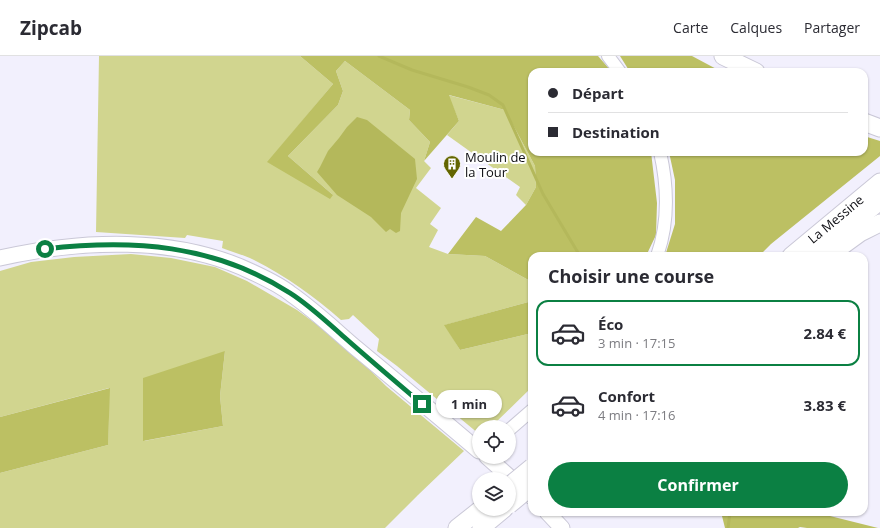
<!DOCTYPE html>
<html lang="fr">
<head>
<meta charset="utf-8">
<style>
	body { margin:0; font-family:"Open Sans",sans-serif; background:#f7f7f7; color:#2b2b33; height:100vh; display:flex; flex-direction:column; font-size:15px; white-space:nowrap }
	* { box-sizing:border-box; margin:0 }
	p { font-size:13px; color:#7c7c81 }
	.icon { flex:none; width:22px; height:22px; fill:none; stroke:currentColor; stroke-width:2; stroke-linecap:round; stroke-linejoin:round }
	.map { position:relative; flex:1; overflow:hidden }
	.panel { position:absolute; left:528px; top:196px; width:340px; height:264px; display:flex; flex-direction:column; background:#fff; border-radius:12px; box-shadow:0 1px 3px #0004 }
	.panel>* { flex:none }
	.hud { position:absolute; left:528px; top:12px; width:340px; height:88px; border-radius:12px; box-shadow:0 1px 3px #0004; display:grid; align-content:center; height:88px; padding:0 20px; background:#fff }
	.fabs { position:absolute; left:472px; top:364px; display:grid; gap:8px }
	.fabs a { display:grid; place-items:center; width:44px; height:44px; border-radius:50%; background:#fff; box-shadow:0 1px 3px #0004; font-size:20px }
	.end { position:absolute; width:18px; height:18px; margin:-9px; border:5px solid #0b8043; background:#fff; box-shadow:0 0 0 2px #fff }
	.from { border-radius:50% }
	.bubble { position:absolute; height:28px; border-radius:14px; background:#fff; box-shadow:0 1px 3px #0004; font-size:13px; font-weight:700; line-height:28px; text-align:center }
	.hud b { display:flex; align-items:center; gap:14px; height:38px; font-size:15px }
	.hud b+b { border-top:1px solid #e1e1e2 }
	.hud i { width:10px; height:10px; background:#2b2b33 }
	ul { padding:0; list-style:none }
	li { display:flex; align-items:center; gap:12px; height:66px; margin:0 8px 6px; padding:0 12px; border:2px solid transparent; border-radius:12px }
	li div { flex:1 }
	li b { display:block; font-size:15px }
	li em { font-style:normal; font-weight:700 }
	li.selected { border-color:#0b8043 }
	li>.icon { width:36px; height:36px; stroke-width:1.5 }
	h2 { padding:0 20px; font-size:18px; line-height:48px }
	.button { display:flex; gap:8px; margin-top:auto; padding:8px 20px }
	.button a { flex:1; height:46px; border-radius:24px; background:#0b8043; color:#fff; font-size:16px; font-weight:700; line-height:46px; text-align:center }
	header { display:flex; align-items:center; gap:24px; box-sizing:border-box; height:56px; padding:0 20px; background:#fff; border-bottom:1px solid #e1e1e2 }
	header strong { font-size:19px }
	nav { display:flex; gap:22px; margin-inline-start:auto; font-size:14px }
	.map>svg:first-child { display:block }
	.green { fill:#d1d58f; fill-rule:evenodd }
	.forest { fill:#bcc063 }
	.water { fill:#b4b85b }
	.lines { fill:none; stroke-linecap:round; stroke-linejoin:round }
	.stream { stroke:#b4b85b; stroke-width:3 }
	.minor-casing { stroke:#cac8d7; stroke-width:14 }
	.major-casing { stroke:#cac8d7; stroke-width:17 }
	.highway-casing { stroke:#cac8d7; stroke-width:19 }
	.minor { stroke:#fff; stroke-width:12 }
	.major { stroke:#fff; stroke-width:15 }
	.highway { stroke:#fff; stroke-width:17 }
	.highway-bridge-casing { stroke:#cac8d7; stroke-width:19; stroke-linecap:butt }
	.highway-bridge { stroke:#fff; stroke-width:17 }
	.route { stroke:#0b8043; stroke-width:5 }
	.labels { text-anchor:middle; stroke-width:4; stroke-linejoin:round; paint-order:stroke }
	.poi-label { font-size:13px; fill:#0e0e13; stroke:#fff; text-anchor:start }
	.street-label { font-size:13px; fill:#0e0e13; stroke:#fff }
</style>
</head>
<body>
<header>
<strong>Zipcab</strong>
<nav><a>Carte</a><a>Calques</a><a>Partager</a></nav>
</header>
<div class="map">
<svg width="880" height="472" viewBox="0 0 880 472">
	<rect width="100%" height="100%" fill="#f2f0fd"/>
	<path class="green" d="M 99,0 L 300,0 L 333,28 L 268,106 L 333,139 L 288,100 L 338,49 L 343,35 L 336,15 L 345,5 L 410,54 L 409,64 L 430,86 L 424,105 L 431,112 L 416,132 L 441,152 L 430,168 L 438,174 L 429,191 L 448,198 L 485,200 L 532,226 L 532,245 L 445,269 L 460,294 L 532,277 L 532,331 L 491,371 L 479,371 L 479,378 L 397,310 L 377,295 L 379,283 L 353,259 L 349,263 L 341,264 C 315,241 286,220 254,204 C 244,199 232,196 222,192 L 223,185 L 187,179 L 185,182 L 96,176 Z
		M 448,39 L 505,54 L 535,110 L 536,131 L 526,149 L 516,139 L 520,131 L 447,79 L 459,65 Z
		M 131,198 L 171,202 L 215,211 L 247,225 L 297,254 L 323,273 L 368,312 L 386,330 L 464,395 L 418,439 L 385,472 L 0,472 L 0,417 L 108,389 L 109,332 L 0,361 L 0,215 L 31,206 L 74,201 ZM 225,295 L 220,340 L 223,370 L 144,385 Z"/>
	<path class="forest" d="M 300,0 L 598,0 L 612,16 L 532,16 L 532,96 L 651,96 L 657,147 L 656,179 L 646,200 L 532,200 L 532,226 L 485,200 L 448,198 L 476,161 L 501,175 L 526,149 L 536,131 L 535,110 L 505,54 L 449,39 L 459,65 L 424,105 L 430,86 L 409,64 L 410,54 L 345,5 L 336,15 L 343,35 L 338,49 L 288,100 L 333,139 L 330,143 L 267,106 L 333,28 Z
		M 620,0 L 692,0 L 722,16 L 630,16 Z
		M 864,80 L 880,85 L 880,100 L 771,188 L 759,200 L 665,200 L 675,168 L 675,124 L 669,96 L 864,96 Z
		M 532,245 L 532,277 L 460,294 L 444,269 Z
		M 225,295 L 220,340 L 223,370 L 143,385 L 143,322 Z
		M 110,332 L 108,389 L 0,417 L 0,361 Z
		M 721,456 L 814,456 L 878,472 L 807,472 L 800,471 L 798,472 L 725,472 Z"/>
	<path class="water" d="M 357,61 L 367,64 L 415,103 L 417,123 L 401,157 L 400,175 L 396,177 L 390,173 L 386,176 L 371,161 L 337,139 L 317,116 L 320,111 L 328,95 L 339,82 L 347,71 Z"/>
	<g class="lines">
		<path class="stream" d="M 379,0 L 412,14 L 468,31 L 489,39 L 503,49 L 543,138 L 580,200
			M 728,472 L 730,456"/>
		<g class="minor-casing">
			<path id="minor" d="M 608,0 L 620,16
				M 657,200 C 669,166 668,131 660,96
				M 509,374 L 532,354"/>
		</g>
		<g class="major-casing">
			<path id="major" d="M 0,202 C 80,184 176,179 252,216 C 265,222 280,229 291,238 C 314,254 335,274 356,292 C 397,326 438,360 479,395
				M 487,401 L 532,441
				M 547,456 L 562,472"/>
		</g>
		<g class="highway-casing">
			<g id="highway">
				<path d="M 723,0 L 756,16"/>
				<path d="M 864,66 L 880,72"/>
				<path d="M 838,193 L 860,177 L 880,167"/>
				<path id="s1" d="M 791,200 L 880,126"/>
				<path d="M 813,200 L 880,145"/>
				<path d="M 457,472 L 481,453"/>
				<path d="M 481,472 L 504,453"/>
			</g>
		</g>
		<use href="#minor" class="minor"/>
		<use href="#major" class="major"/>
		<use href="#highway" class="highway"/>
		<g class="highway-bridge-casing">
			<path id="highway-bridge" d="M 509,430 L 532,411
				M 509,449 L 532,430"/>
		</g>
		<use href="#highway-bridge" class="highway-bridge"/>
	</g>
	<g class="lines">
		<path class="route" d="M 45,193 C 132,183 214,188 290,237 C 309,249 327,266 344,281 C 370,304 396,326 422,348"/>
	</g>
	<defs>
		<g id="building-pin" transform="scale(0.9)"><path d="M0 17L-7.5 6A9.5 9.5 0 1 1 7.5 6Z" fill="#636500" stroke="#fff"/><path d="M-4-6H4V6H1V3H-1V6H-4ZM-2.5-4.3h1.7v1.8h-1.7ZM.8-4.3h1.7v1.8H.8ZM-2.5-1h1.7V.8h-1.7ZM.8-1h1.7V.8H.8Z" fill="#fff"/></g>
	</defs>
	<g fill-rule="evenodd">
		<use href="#building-pin" x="452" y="108"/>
	</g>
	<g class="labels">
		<g class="poi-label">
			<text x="465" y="106">Moulin de<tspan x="465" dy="15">la Tour</tspan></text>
		</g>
		<g class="street-label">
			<text dy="5" stroke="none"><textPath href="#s1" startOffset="58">La Messine</textPath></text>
		</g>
	</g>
</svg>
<div class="fabs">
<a><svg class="icon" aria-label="locate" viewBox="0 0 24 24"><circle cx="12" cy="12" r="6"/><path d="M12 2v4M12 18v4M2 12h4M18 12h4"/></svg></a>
<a><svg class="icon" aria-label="layers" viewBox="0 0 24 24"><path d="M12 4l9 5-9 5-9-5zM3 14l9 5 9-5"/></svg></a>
</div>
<i class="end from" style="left:45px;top:193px"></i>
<i class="end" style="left:422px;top:348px"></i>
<div class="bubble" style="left:436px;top:334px;width:66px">1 min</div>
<div class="hud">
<b><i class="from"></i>Départ</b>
<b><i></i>Destination</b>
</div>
<section class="panel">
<h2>Choisir une course</h2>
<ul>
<li class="selected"><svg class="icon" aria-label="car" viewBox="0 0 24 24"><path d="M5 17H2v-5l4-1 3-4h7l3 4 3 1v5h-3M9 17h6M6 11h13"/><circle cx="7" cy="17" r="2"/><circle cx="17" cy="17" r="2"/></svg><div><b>Éco</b><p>3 min · 17:15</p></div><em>2.84 €</em></li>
<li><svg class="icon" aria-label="car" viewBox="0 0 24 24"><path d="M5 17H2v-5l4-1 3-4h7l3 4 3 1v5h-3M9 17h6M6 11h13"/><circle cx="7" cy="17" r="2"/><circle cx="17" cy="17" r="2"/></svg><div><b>Confort</b><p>4 min · 17:16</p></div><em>3.83 €</em></li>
</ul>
<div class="button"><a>Confirmer</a></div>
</section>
</div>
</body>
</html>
